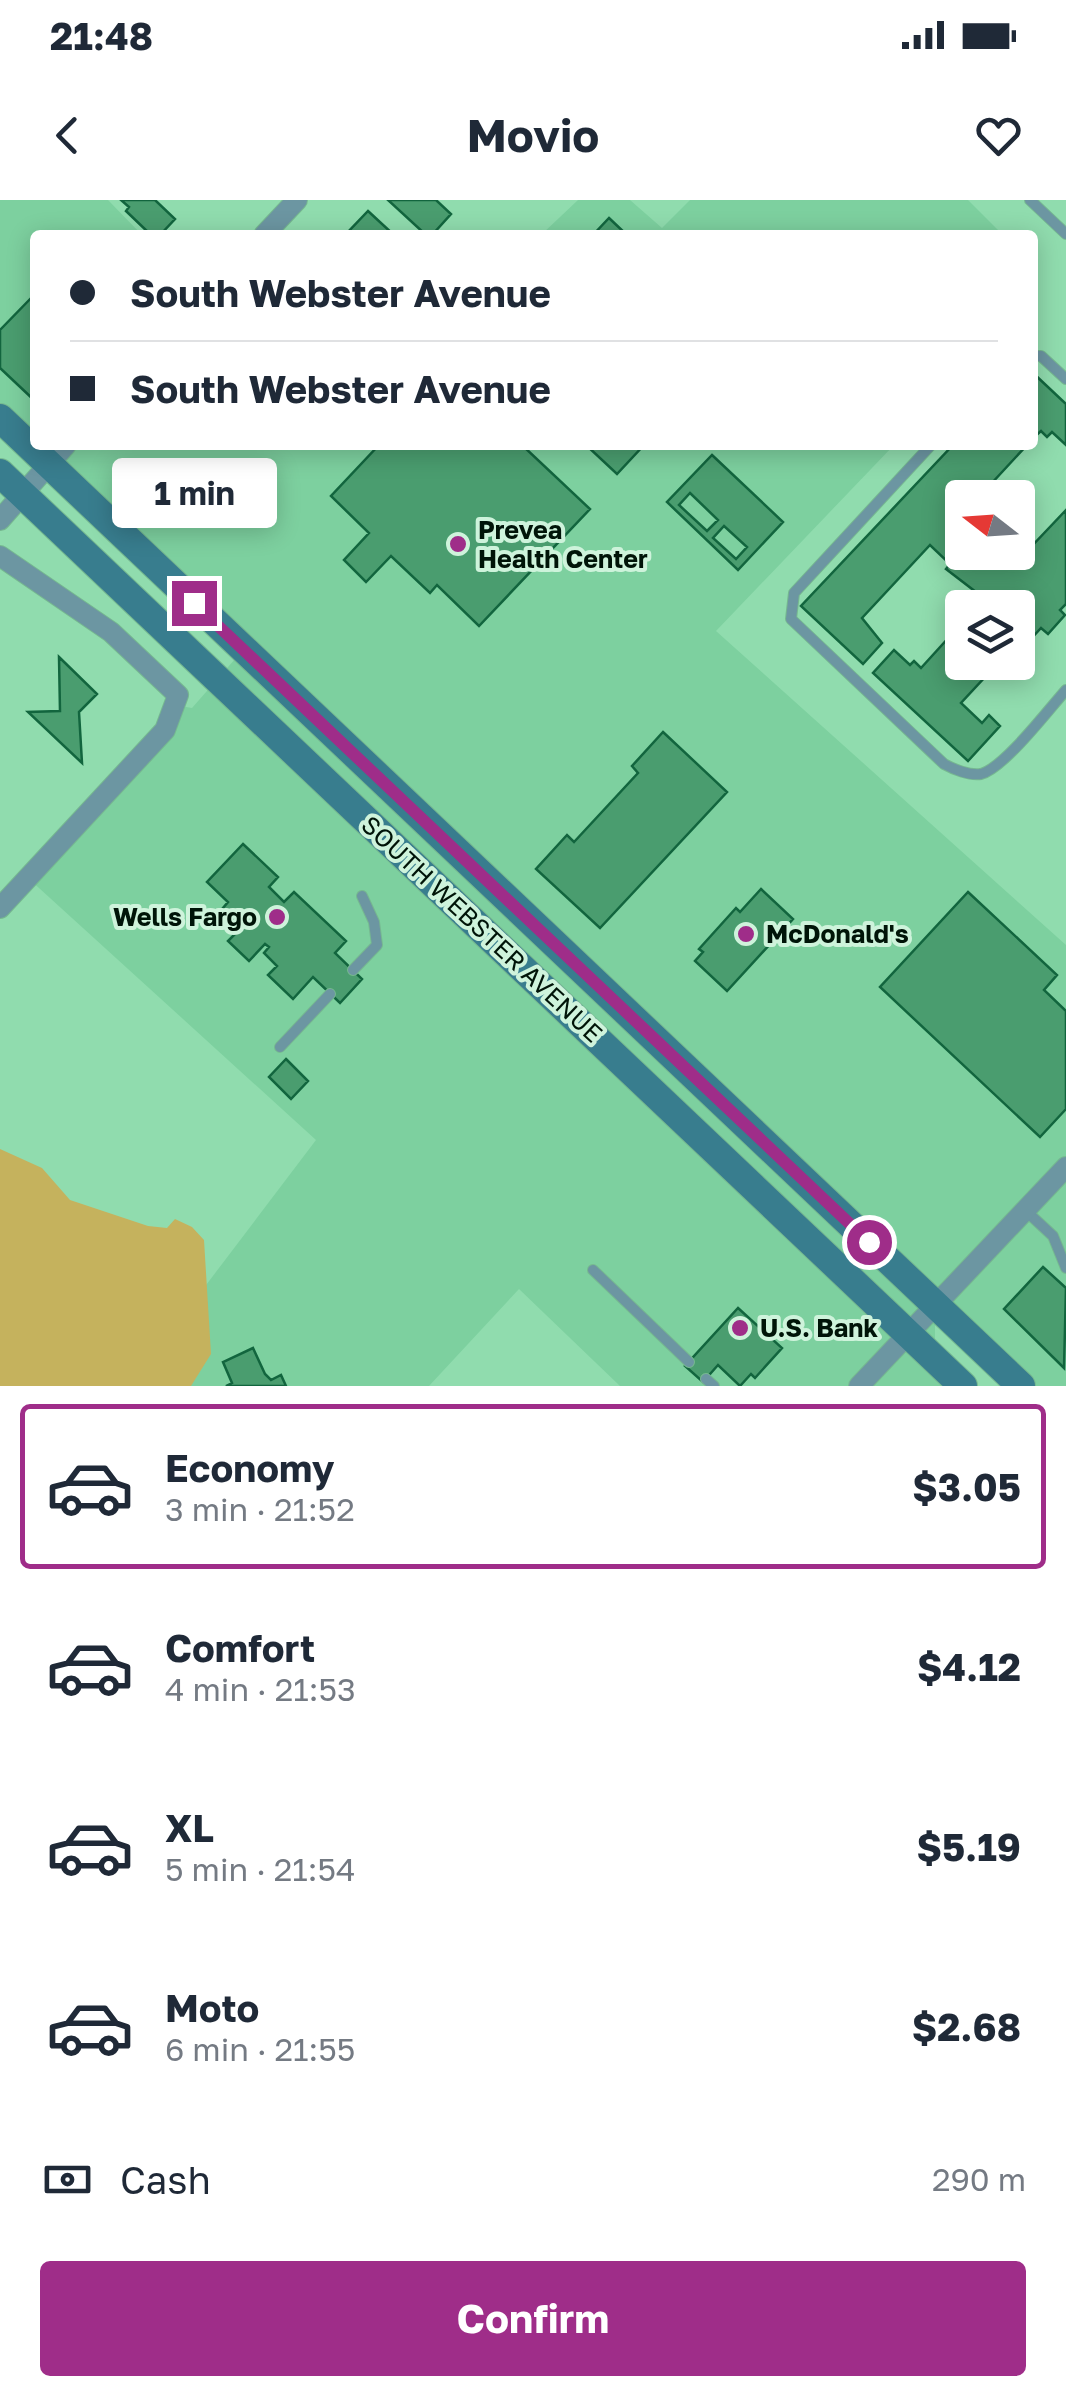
<!DOCTYPE html>
<html lang="en">
<head>
<meta charset="utf-8">
<style>
	body { margin:0; font-family:"Golos Text",sans-serif; background:#f2f2f3; color:#1f2937; height:100vh; display:flex; flex-direction:column; font-size:38px; white-space:nowrap }
	* { box-sizing:border-box; margin:0 }
	p { font-size:32px; color:#747a83 }
	.icon { flex:none; width:55px; height:55px; fill:none; stroke:currentColor; stroke-width:2; stroke-linecap:round; stroke-linejoin:round }
	.map { position:relative; height:1186px; overflow:hidden }
	.drawer { display:flex; flex-direction:column; background:#fff; flex:1 }
	.drawer>* { flex:none }
	.banner { position:absolute; left:30px; top:30px; width:1008px; height:220px; border-radius:10px; box-shadow:0 5px 25px #0003; display:grid; align-content:center; height:220px; padding:0 40px; background:#fff }
	.needle { width:65px; rotate:287deg }
	.controls { position:absolute; left:945px; top:280px; display:grid; gap:20px }
	.controls a { display:grid; place-items:center; width:90px; height:90px; border-radius:10px; background:#fff; box-shadow:0 5px 25px #0003; font-size:50px }
	.end { position:absolute; width:45px; height:45px; margin:-22px; border:12px solid #9f2d89; background:#fff; box-shadow:0 0 0 5px #fff }
	.from { border-radius:50% }
	.bubble { position:absolute; height:70px; border-radius:10px; background:#fff; box-shadow:0 5px 25px #0003; font-size:32px; font-weight:700; line-height:70px; text-align:center }
	.banner b { display:flex; align-items:center; gap:35px; height:95px; font-size:38px }
	.banner b+b { border-top:2px solid #e0e1e3 }
	.banner i { width:25px; height:25px; background:#1f2937 }
	ul { padding:18px 0 0; list-style:none }
	li { display:flex; align-items:center; gap:30px; height:165px; margin:0 20px 15px; padding:0 20px; border:5px solid transparent; border-radius:10px }
	li div { flex:1 }
	li b { display:block; font-size:38px }
	li em { font-style:normal; font-weight:700 }
	li.current { border-color:#9f2d89 }
	li>.icon { width:90px; height:90px; stroke-width:1.5 }
	.pay { display:flex; align-items:center; gap:25px; height:110px; padding:0 40px; font-size:38px }
	.pay p { margin-inline-start:auto }
	.cta { display:flex; gap:20px; margin-top:auto; padding:20px 40px }
	.cta a { flex:1; height:115px; border-radius:10px; background:#9f2d89; color:#fff; font-size:40px; font-weight:700; line-height:115px; text-align:center }
	.status { display:flex; justify-content:space-between; align-items:center; height:70px; padding:0 50px; background:#fff; direction:ltr }
	.status svg { height:28px; fill:currentColor }
	header { display:flex; justify-content:space-between; align-items:center; height:130px; padding:0 40px; background:#fff; font-size:45px; font-weight:700 }
	.map>svg:first-child { display:block }
	.built { fill:#7dd09f }
	.green { fill:#c5b25d }
	.building { fill:#4a9d6f; stroke:#12653e; stroke-width:2.5; fill-rule:evenodd }
	.lines { fill:none; stroke-linecap:round; stroke-linejoin:round }
	.service-casing { stroke:#76b890; stroke-width:12 }
	.minor-casing { stroke:#76b890; stroke-width:22 }
	.secondary-casing { stroke:#76b890; stroke-width:30 }
	.service { stroke:#6c96a2; stroke-width:10 }
	.minor { stroke:#6c96a2; stroke-width:20 }
	.secondary { stroke:#387d8e; stroke-width:28 }
	.route { stroke:#9f2d89; stroke-width:12 }
	.poi-dot { fill:#9f2d89; stroke:#cef3db; stroke-width:4 }
	.labels { text-anchor:middle; stroke-width:8; stroke-linejoin:round; paint-order:stroke }
	.poi-label { font-size:25px; font-weight:bold; fill:#001408; stroke:#cef3db; text-anchor:start }
	.street-label { font-size:25px; fill:#001408; stroke:#cef3db }
</style>
</head>
<body>
<div class="status"><b>21:48</b><svg viewBox="0 0 49 12"><path d="M0 12V9h3v3zM5 12V6h3v6zM10 12V3h3v9zM15 12V0h3v12zM26 1h20v11H26zM47 4h2v5h-2z"/></svg></div>
<header><svg class="icon" aria-label="back" viewBox="0 0 24 24"><path d="M15 5l-7 7 7 7"/></svg>Movio<svg class="icon" aria-label="heart" viewBox="0 0 24 24"><path d="M12 20l-8-8c-3-5 5-10 8-4 3-6 11-1 8 4z"/></svg></header>
<div class="map">
<svg width="1066" height="1186" viewBox="0 0 1066 1186">
	<rect width="100%" height="100%" fill="#90dcae"/>
	<path class="built" d="M 0,0 L 108,0 L 142,35 L 35,35 L 35,245 L 894,245 L 716,431 L 1066,745 L 1066,1186 L 1021,1186 L 935,1107 L 935,1158 L 963,1186 L 620,1186 L 519,1089 L 429,1186 L 157,1186 L 147,1163 L 316,940 L 28,678 L 174,505 L 192,508 L 243,450 L 0,218 Z
		M 578,0 L 630,0 L 662,28 L 690,0 L 968,0 L 1003,35 L 541,35 Z"/>
	<path class="green" d="M 0,949 L 42,968 L 70,1000 L 148,1026 L 167,1028 L 175,1019 L 192,1027 L 204,1040 L 211,1154 L 191,1186 L 0,1186 Z"/>
	<path class="building" d="M 121,0 L 155,0 L 175,19 L 160,35 L 151,35 L 126,11 L 129,7 Z
		M 388,0 L 436,0 L 451,14 L 432,35 L 426,35 Z
		M 368,11 L 394,35 L 348,32 Z
		M 609,18 L 627,35 L 593,35 Z
		M 35,94 L 35,201 L 0,168 L 0,130 Z
		M 1032,172 L 1066,204 L 1066,245 L 1052,232 L 1047,237 L 1041,231 L 1032,239 Z
		M 379,245 L 522,245 L 590,309 L 479,426 L 437,385 L 430,393 L 391,356 L 366,382 L 344,360 L 369,333 L 331,296 Z
		M 586,245 L 644,245 L 617,274 Z
		M 953,245 L 1027,245 L 978,298 L 962,298 L 962,352 L 1018,352 L 1018,338 L 1029,349 L 1066,310 L 1066,404 L 1060,410 L 1065,415 L 1048,434 L 1041,428 L 1029,441 L 1024,436 L 1018,443 L 1018,408 L 977,408 L 985,399 L 946,369 L 950,364 L 930,345 L 862,418 L 882,443 L 863,464 L 801,406 Z
		M 712,255 L 783,322 L 738,370 L 667,302 ZM 690,293 L 718,320 L 707,331 L 679,305 ZM 724,326 L 747,347 L 736,359 L 713,338 Z
		M 962,423 L 962,462 L 999,462 L 961,503 L 982,523 L 989,515 L 1000,526 L 968,561 L 873,473 L 894,450 L 910,465 L 914,461 L 921,468 Z
		M 59,457 L 97,494 L 79,512 L 82,563 L 28,512 L 60,511 Z
		M 663,532 L 727,592 L 600,728 L 536,669 L 567,635 L 574,642 L 638,573 L 632,566 Z
		M 243,644 L 278,677 L 269,687 L 284,702 L 294,692 L 346,741 L 335,753 L 362,779 L 340,803 L 313,777 L 293,799 L 268,775 L 277,766 L 264,753 L 269,747 L 265,744 L 249,761 L 228,741 L 242,727 L 223,708 L 228,702 L 207,682 Z
		M 761,689 L 793,719 L 727,791 L 695,761 L 703,752 L 699,749 L 736,708 L 740,712 Z
		M 968,692 L 1057,775 L 1044,790 L 1066,811 L 1066,909 L 1040,937 L 880,787 Z
		M 286,859 L 308,881 L 291,899 L 269,877 Z
		M 1043,1067 L 1066,1088 L 1064,1168 L 1004,1109 Z
		M 738,1108 L 782,1148 L 755,1178 L 751,1174 L 740,1186 L 718,1165 L 703,1182 L 685,1166 Z
		M 253,1148 L 265,1174 L 271,1180 L 281,1175 L 286,1186 L 226,1186 L 232,1183 L 223,1162 Z"/>
	<g class="lines">
		<g class="service-casing">
			<path id="service" d="M 1030,0 L 1066,34
				M 1032,156 L 1041,156 L 1066,179
				M 931,245 L 794,393 L 791,419 L 944,564 C 953,569 970,576 981,574 C 1004,568 1049,509 1066,490
				M 353,770 L 377,745 L 374,722 L 362,696
				M 280,847 L 330,794
				M 1025,1010 L 1053,1036 L 1066,1068
				M 593,1070 L 689,1162
				M 706,1179 L 714,1186"/>
		</g>
		<g class="minor-casing">
			<path id="minor" d="M 264,35 L 297,0
				M 0,320 L 66,245
				M 0,356 L 111,432 L 178,495 L 165,530 L 0,708
				M 859,1186 L 1066,967"/>
		</g>
		<g class="secondary-casing">
			<path id="secondary" d="M 0,218 L 1021,1186
				M 0,273 L 963,1186"/>
		</g>
		<use href="#service" class="service"/>
		<use href="#minor" class="minor"/>
		<use href="#secondary" class="secondary"/>
	</g>
	<g class="lines">
		<path class="route" d="M 194,403 L 869,1042"/>
	</g>
	<g class="poi-dot">
		<circle cx="458" cy="344" r="10"/>
		<circle cx="277" cy="717" r="10"/>
		<circle cx="746" cy="734" r="10"/>
		<circle cx="740" cy="1128" r="10"/>
	</g>
	<g class="labels">
		<g class="poi-label">
			<text x="478" y="339">Prevea<tspan x="478" dy="29">Health Center</tspan></text>
			<text x="257" y="726" text-anchor="end">Wells Fargo</text>
			<text x="766" y="743">McDonald's</text>
			<text x="760" y="1137">U.S. Bank</text>
		</g>
		<g class="street-label">
			<text transform="translate(482 729) rotate(43)" y="9">SOUTH WEBSTER AVENUE</text>
		</g>
	</g>
</svg>
<div class="controls">
<a><svg class="needle" viewBox="-14 -14 28 28"><path d="M0-13l5 13h-10z" fill="#e53935"/><path d="M0 13l5-13h-10z" fill="#747a83"/></svg></a>
<a><svg class="icon" aria-label="layers" viewBox="0 0 24 24"><path d="M12 4l9 5-9 5-9-5zM3 14l9 5 9-5"/></svg></a>
</div>
<i class="end from" style="left:869px;top:1042px"></i>
<i class="end" style="left:194px;top:403px"></i>
<div class="bubble" style="left:112px;top:258px;width:165px">1 min</div>
<div class="banner">
<b><i class="from"></i>South Webster Avenue</b>
<b><i></i>South Webster Avenue</b>
</div>
</div>
<section class="drawer">
<ul>
<li class="current"><svg class="icon" aria-label="car" viewBox="0 0 24 24"><path d="M5 17H2v-5l4-1 3-4h7l3 4 3 1v5h-3M9 17h6M6 11h13"/><circle cx="7" cy="17" r="2"/><circle cx="17" cy="17" r="2"/></svg><div><b>Economy</b><p>3 min · 21:52</p></div><em>$3.05</em></li>
<li><svg class="icon" aria-label="car" viewBox="0 0 24 24"><path d="M5 17H2v-5l4-1 3-4h7l3 4 3 1v5h-3M9 17h6M6 11h13"/><circle cx="7" cy="17" r="2"/><circle cx="17" cy="17" r="2"/></svg><div><b>Comfort</b><p>4 min · 21:53</p></div><em>$4.12</em></li>
<li><svg class="icon" aria-label="car" viewBox="0 0 24 24"><path d="M5 17H2v-5l4-1 3-4h7l3 4 3 1v5h-3M9 17h6M6 11h13"/><circle cx="7" cy="17" r="2"/><circle cx="17" cy="17" r="2"/></svg><div><b>XL</b><p>5 min · 21:54</p></div><em>$5.19</em></li>
<li><svg class="icon" aria-label="car" viewBox="0 0 24 24"><path d="M5 17H2v-5l4-1 3-4h7l3 4 3 1v5h-3M9 17h6M6 11h13"/><circle cx="7" cy="17" r="2"/><circle cx="17" cy="17" r="2"/></svg><div><b>Moto</b><p>6 min · 21:55</p></div><em>$2.68</em></li>
</ul>
<div class="pay"><svg class="icon" aria-label="cash" viewBox="0 0 24 24"><path d="M3 7h18v10H3z"/><circle cx="12" cy="12" r="2"/></svg>Cash<p>290 m</p></div>
<div class="cta"><a>Confirm</a></div>
</section>
</body>
</html>
